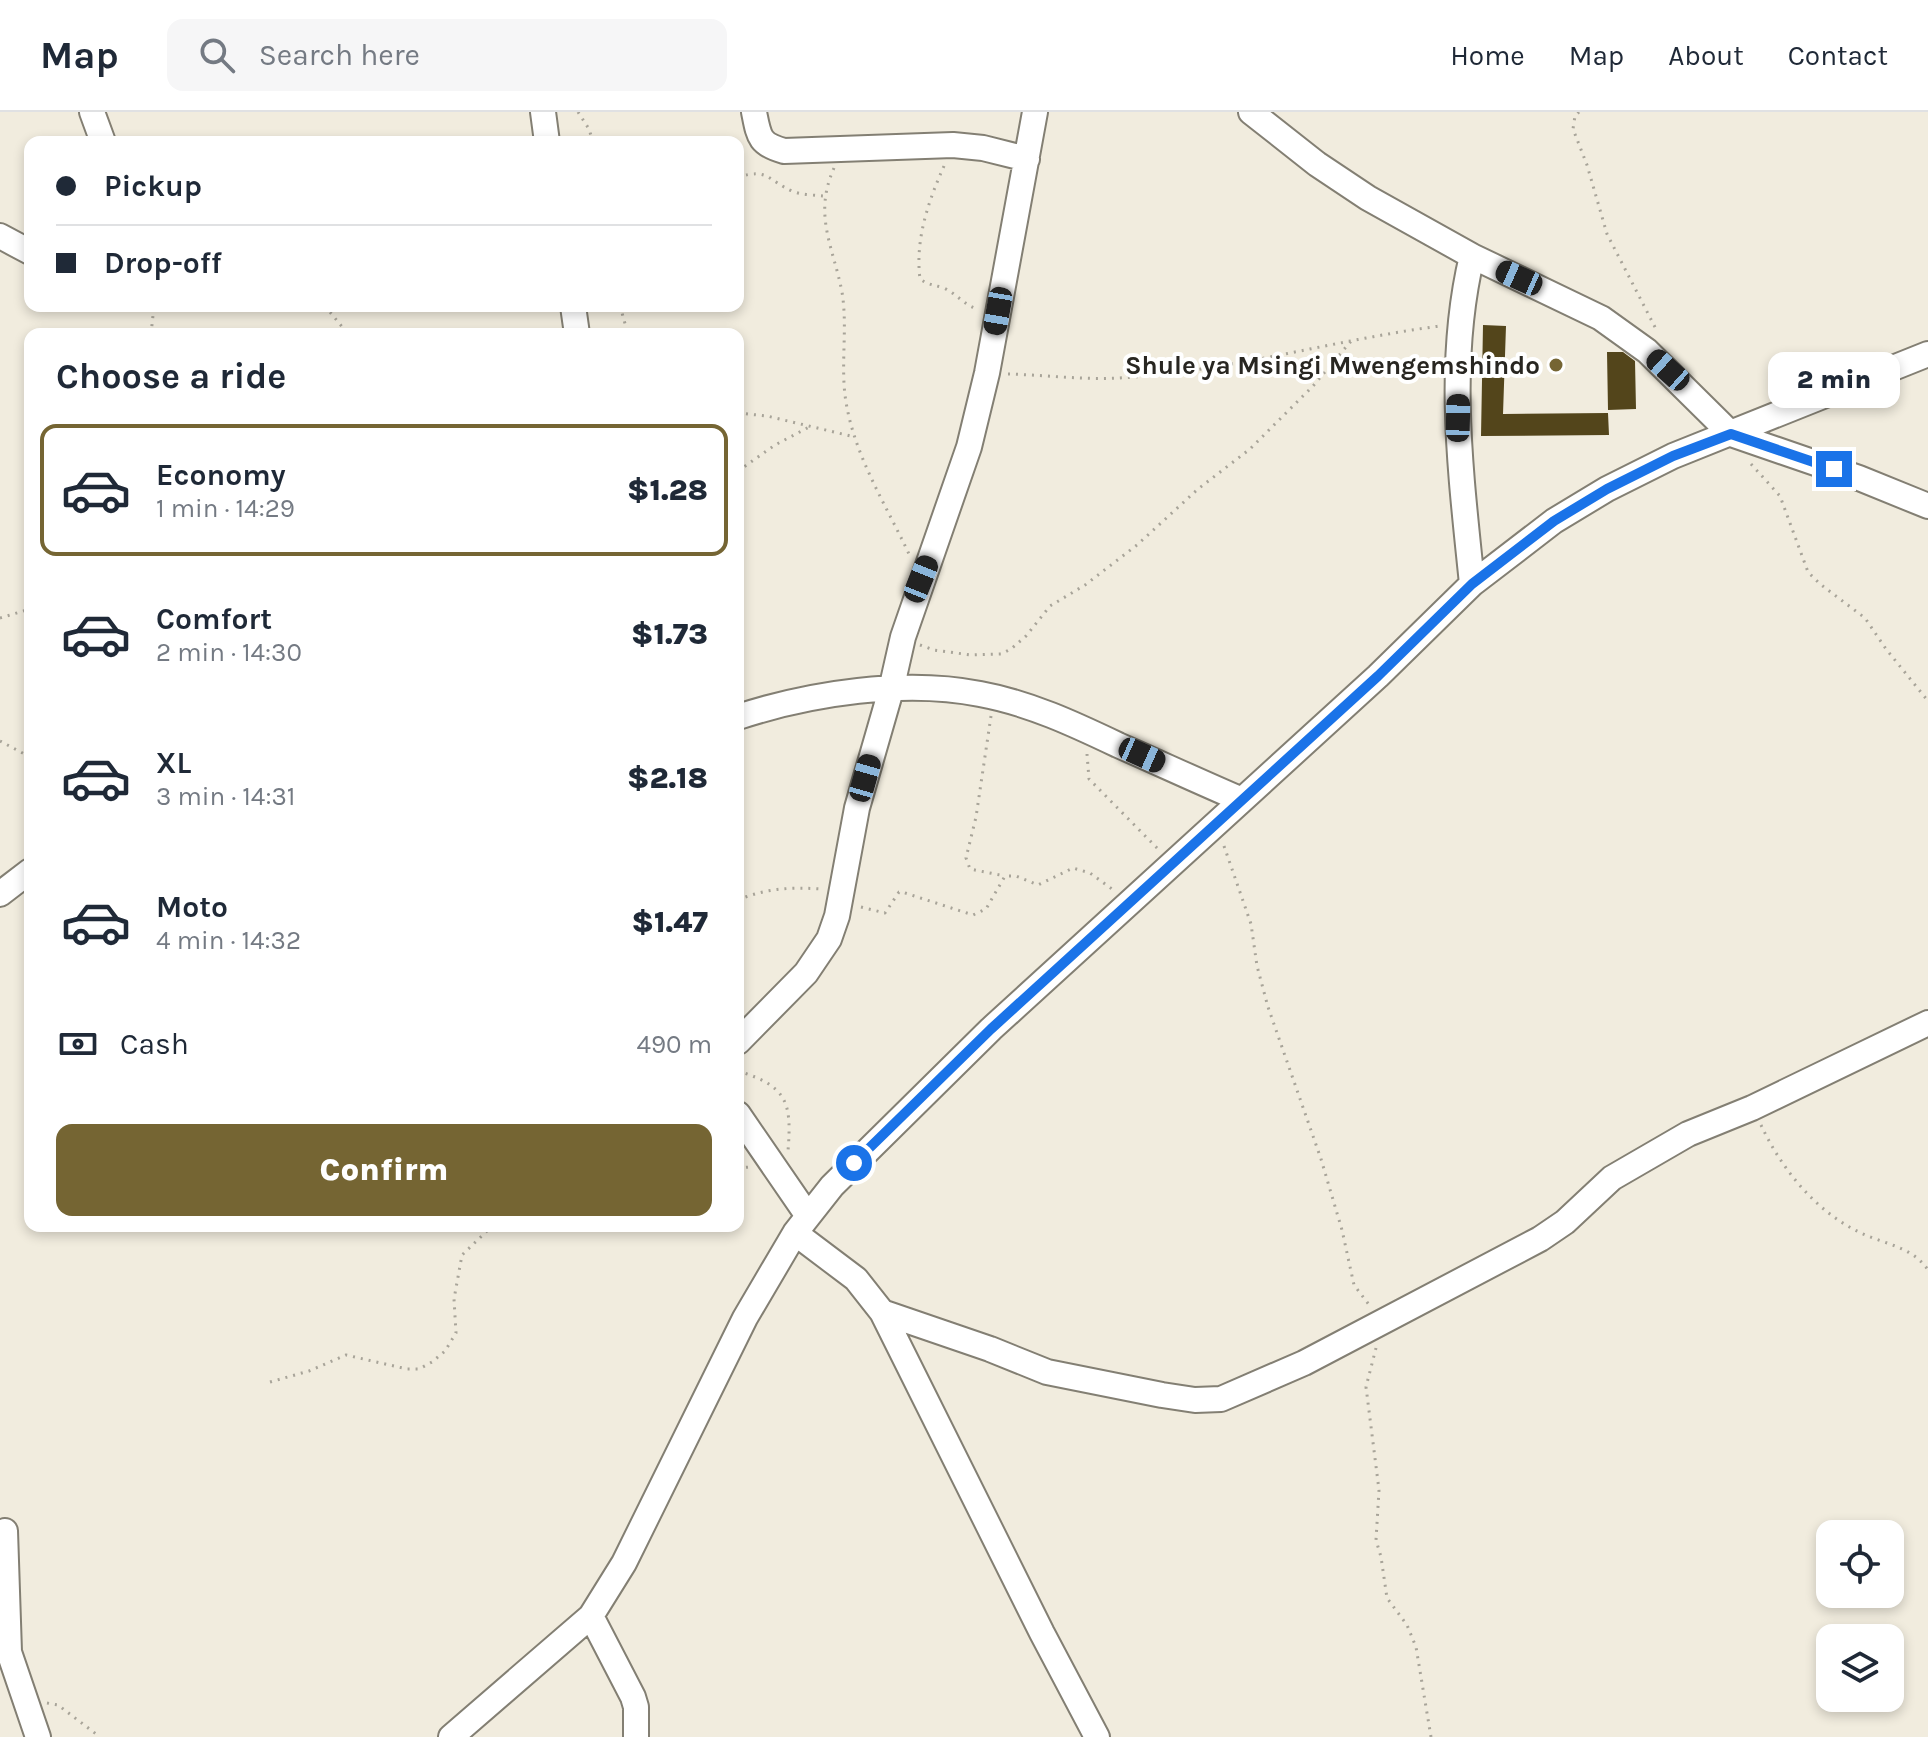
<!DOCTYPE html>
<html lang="en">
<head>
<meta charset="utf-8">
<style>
	body { margin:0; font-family:Karla,sans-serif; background:#f6f6f7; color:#1f2937; height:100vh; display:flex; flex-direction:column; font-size:30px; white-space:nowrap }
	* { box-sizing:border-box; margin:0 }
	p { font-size:26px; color:#747a83 }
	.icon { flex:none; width:44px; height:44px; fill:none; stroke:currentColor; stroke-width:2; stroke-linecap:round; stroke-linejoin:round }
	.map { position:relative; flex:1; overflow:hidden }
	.drawer { position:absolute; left:24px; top:216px; width:720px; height:904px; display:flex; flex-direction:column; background:#fff; border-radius:16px; box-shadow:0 4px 12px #0003 }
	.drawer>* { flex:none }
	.banner { position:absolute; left:24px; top:24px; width:720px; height:176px; border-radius:16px; box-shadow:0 4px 12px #0003; display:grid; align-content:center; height:176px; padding:0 32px; background:#fff }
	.buttons { position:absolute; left:1816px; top:1408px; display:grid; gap:16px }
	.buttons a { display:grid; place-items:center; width:88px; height:88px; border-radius:16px; background:#fff; box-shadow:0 4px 12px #0003; font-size:40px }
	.end { position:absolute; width:36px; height:36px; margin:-18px; border:10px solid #1a73e8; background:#fff; box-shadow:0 0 0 4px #fff }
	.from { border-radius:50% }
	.bubble { position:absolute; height:56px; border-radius:16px; background:#fff; box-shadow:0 4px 12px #0003; font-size:26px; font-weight:800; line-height:56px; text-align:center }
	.car { position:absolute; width:24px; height:48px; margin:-24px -12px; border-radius:10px; box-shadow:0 0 6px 2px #0007; background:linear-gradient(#222 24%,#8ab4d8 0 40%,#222 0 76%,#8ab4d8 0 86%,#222 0) }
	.banner b { display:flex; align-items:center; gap:28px; height:76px; font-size:30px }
	.banner b+b { border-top:2px solid #e0e1e3 }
	.banner i { width:20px; height:20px; background:#1f2937 }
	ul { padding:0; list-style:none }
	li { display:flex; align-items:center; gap:24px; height:132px; margin:0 16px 12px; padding:0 16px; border:4px solid transparent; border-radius:16px }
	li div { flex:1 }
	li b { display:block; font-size:30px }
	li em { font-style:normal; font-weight:800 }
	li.on { border-color:#756533 }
	li>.icon { width:72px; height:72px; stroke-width:1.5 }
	h2 { padding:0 32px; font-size:36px; line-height:96px }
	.pay { display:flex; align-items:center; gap:20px; height:88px; padding:0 32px; font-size:30px }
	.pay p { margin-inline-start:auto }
	.action { display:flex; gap:16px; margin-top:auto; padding:16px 32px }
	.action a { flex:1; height:92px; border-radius:16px; background:#756533; color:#fff; font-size:32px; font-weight:800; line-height:92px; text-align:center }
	header { display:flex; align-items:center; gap:48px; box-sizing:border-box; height:112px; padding:0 40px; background:#fff; border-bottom:2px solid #e0e1e3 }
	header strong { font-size:38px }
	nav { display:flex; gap:44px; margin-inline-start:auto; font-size:28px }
	.search { width:560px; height:72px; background:#f6f6f7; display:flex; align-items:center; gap:20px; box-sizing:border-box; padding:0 28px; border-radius:16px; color:#747a83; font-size:30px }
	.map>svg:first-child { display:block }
	.building { fill:#53451b }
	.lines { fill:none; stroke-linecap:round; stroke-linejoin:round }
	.minor-casing { stroke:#837f73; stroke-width:28 }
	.path { stroke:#a8a499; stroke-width:3; stroke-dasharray:2 6; stroke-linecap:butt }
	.minor { stroke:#fff; stroke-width:24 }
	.route { stroke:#1a73e8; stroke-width:10 }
	.poi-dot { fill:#756533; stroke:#fff; stroke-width:3 }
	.labels { text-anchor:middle; stroke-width:8; stroke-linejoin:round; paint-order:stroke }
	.poi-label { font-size:26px; font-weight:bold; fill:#282621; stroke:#fff; text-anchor:end }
</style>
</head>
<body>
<header>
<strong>Map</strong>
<div class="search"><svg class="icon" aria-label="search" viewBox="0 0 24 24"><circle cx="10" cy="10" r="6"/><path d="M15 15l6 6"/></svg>Search here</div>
<nav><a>Home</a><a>Map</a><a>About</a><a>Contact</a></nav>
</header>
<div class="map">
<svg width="1928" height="1625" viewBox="0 0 1928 1625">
	<rect width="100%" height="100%" fill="#f1ecde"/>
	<path class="building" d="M 1483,213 L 1506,214 L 1503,302 L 1608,301 L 1609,323 L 1481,324 Z
		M 1607,240 L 1623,240 L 1635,249 L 1636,297 L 1608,298 Z"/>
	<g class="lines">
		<g class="minor-casing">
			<path id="minor" d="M 92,0 L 103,30
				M 543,0 L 547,30
				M 754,0 C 759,25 759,32 784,39 L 953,33 L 983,36 L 1027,47
				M 1251,0 L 1317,52 L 1368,86 L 1472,144 L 1601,206 L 1647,239 L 1731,322 L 1859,366 L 1928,394
				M 0,124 L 30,140
				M 1472,144 C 1446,252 1461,363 1472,472
				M 573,194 L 577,222
				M 738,605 C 811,581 905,567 980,582 C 1029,591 1074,612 1118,633 C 1159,651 1200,670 1242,688
				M 0,782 L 30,759
				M 738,930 L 806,861 L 829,827 L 837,804 L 857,696 L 891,578 L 903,525 L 969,335 L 987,261 L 1035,0
				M 738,1002 L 808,1104
				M 795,1121 L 856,1167 L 882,1200 L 1042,1521 L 1097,1625
				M 882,1200 L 990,1237 L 1047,1260 L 1162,1283 L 1195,1288 L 1221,1287 L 1304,1251 L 1540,1127 L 1565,1110 L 1612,1066 L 1688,1022 L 1752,996 L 1928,911
				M 5,1419 L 9,1540 L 38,1625
				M 591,1504 L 633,1585 L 636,1595 L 636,1625
				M 451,1625 L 591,1504 L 624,1451 L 745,1206 L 795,1121 L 832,1074 L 991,917 L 1378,564 L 1472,472 L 1554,409 L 1607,377 L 1673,344 L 1928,242"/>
		</g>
		<path class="path" d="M 578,0 L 589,17 L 593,30
			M 1579,0 L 1575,4 L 1573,17 L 1587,53 L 1607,122 L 1657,219
			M 944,54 C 928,90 915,128 920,167 C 928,173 935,173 944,176 C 957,182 965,194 978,197
			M 834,56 C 813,103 833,134 842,180 C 848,217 840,254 846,290 C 855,345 886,393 909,442
			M 738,65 C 769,56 767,68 792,79 C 801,83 814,83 824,84
			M 325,194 L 348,222
			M 620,194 L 628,222
			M 151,222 L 154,194
			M 1008,262 C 1045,263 1083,268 1119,266 C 1227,260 1333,228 1440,214
			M 738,301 L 767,304 L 855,325
			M 1751,352 L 1780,384 L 1808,460 L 1820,472 L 1865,506 L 1886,537 L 1928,589
			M 738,359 L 775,333 L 811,314
			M 0,506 L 30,497
			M 920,533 L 934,538 L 971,543 L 1001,542 L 1011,537 L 1026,524 L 1050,494 L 1085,473 L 1137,433 L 1198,377 L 1250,337 L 1313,274 L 1352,228
			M 991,604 L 976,705 L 966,746 L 970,757 L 1005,764
			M 0,629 L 30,645
			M 1087,642 L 1089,667 L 1159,738
			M 1224,734 L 1251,812 L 1257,854 L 1268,895 L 1321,1047 L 1342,1118 L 1354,1173 L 1370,1194
			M 738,788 C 766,776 792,775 822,777
			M 861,795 L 885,801 L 899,780 L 902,780 L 973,803 L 986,797 L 1005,764 L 1016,764 L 1038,773 L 1073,756 L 1090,761 L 1112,777
			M 738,959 C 787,974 792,990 788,1039
			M 1761,1013 C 1781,1056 1815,1099 1859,1120 C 1883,1132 1912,1134 1928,1158
			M 738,1056 L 750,1055
			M 1376,1236 L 1366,1275 L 1379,1378 L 1376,1428 L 1381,1445 L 1387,1486 L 1407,1513 L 1416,1535 L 1431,1625
			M 270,1270 L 309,1259 L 346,1243 L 407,1257 L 419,1257 L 432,1250 L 445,1239 L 456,1221 L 454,1187 L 462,1143 L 487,1119 L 498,1114
			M 47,1591 L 58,1593 L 100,1625"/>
		<use href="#minor" class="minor"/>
	</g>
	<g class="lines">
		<path class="route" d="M 854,1051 L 991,917 L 1378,564 L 1472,472 L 1554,409 L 1607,377 L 1673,344 L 1731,322 L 1834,357"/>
	</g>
	<circle class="poi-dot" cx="1556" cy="253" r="8"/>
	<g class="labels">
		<g class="poi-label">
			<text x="1540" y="262">Shule ya Msingi Mwengemshindo</text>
		</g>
	</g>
</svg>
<div class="buttons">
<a><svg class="icon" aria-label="locate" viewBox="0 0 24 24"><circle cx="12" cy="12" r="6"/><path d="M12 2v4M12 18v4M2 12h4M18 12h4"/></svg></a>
<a><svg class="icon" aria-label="layers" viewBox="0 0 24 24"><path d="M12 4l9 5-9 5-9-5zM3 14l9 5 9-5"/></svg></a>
</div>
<i class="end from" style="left:854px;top:1051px"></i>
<i class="end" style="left:1834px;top:357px"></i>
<div class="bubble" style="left:1768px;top:240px;width:132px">2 min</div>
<i class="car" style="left:1519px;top:166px;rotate:294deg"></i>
<i class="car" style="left:998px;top:199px;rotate:190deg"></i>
<i class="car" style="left:1668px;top:258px;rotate:312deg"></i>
<i class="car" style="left:1458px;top:306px;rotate:1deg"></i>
<i class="car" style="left:921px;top:467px;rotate:22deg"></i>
<i class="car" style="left:1142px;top:643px;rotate:114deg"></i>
<i class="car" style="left:865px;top:666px;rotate:16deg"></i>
<div class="banner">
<b><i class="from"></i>Pickup</b>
<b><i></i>Drop-off</b>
</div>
<section class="drawer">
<h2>Choose a ride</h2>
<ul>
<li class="on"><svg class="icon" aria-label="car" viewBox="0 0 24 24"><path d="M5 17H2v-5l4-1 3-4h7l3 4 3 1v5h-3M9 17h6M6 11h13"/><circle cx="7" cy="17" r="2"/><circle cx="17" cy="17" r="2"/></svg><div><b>Economy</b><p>1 min · 14:29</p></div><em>$1.28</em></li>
<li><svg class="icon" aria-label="car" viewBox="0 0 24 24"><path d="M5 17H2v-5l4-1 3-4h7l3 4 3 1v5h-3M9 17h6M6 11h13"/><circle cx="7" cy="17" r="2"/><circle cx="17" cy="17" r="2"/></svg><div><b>Comfort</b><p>2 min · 14:30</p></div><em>$1.73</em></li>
<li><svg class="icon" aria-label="car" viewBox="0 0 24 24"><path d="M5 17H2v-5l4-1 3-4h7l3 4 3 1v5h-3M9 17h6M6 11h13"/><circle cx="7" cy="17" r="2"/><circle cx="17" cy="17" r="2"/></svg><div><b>XL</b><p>3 min · 14:31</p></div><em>$2.18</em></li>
<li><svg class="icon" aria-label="car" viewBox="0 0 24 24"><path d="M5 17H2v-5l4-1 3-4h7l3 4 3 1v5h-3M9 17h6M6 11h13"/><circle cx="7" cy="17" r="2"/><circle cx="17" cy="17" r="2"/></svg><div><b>Moto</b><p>4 min · 14:32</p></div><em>$1.47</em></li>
</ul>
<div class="pay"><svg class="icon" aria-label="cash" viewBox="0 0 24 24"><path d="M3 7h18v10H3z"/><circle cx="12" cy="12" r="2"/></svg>Cash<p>490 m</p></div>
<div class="action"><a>Confirm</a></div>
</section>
</div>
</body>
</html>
